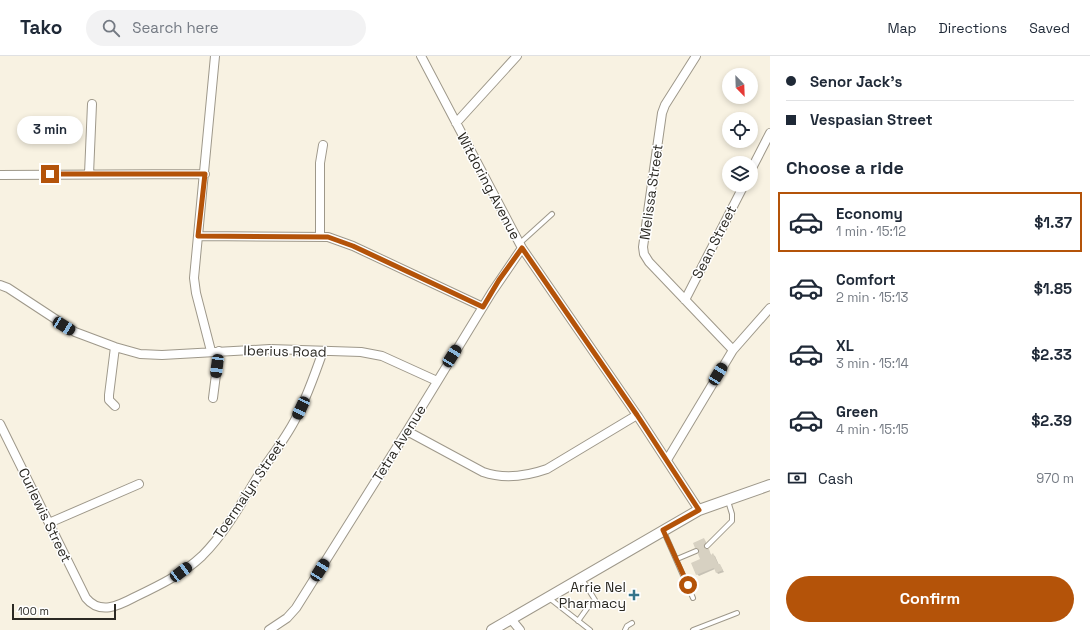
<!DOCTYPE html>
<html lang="en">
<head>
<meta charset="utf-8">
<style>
	body { margin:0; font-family:"Space Grotesk",sans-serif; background:#f2f2f3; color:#1f2937; height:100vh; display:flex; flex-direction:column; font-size:15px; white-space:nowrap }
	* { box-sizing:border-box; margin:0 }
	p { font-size:13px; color:#747a83 }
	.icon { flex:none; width:22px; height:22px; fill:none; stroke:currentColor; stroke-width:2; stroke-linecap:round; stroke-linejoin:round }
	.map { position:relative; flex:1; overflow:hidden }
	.details { display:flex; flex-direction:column; background:#fff; width:320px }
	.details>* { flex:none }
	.guide { display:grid; align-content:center; height:88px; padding:0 16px; background:#fff }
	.needle { width:26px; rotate:157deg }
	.buttons { position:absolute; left:722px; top:12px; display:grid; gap:8px }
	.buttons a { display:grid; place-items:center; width:36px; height:36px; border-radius:50%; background:#fff; box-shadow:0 2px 6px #0003; font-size:20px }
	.scale { position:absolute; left:12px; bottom:10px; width:104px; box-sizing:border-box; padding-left:4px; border:2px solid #2b2923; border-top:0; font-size:11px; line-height:14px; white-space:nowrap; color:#2b2923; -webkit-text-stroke:3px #fff; paint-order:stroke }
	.end { position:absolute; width:18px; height:18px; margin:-9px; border:5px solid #b45309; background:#fff; box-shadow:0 0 0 2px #fff }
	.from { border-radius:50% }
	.bubble { position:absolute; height:28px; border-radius:14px; background:#fff; box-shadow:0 2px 6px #0003; font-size:13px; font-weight:600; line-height:28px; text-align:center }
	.car { position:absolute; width:12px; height:24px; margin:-12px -6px; border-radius:5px; box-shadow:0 0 3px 1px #0007; background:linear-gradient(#222 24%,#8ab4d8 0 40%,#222 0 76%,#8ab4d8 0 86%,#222 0) }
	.guide b { display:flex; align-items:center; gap:14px; height:38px; font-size:15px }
	.guide b+b { border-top:1px solid #e0e1e3 }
	.guide i { width:10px; height:10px; background:#1f2937 }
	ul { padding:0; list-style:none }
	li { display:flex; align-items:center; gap:12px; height:60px; margin:0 8px 6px; padding:0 8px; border:2px solid transparent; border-radius:0px }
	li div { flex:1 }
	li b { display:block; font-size:15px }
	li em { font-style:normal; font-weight:600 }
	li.on { border-color:#b45309 }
	li>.icon { width:36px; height:36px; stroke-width:1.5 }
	h2 { padding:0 16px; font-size:18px; line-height:48px }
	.pay { display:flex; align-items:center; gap:10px; height:44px; padding:0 16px; font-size:15px }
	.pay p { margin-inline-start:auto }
	.primary-button { display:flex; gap:8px; margin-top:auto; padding:8px 16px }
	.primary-button a { flex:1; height:46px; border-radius:24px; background:#b45309; color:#fff; font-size:16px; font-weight:600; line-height:46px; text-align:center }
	header { display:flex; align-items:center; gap:24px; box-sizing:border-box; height:56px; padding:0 20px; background:#fff; border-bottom:1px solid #e0e1e3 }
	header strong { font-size:19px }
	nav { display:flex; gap:22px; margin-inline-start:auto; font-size:14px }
	.search { width:280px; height:36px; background:#f2f2f3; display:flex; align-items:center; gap:10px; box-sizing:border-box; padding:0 14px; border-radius:22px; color:#747a83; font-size:15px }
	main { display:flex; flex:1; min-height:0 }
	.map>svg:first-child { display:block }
	.shadow { fill:#0003 }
	.building { fill:#d7d1c2 }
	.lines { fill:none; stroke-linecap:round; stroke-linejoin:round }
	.service-casing { stroke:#9e988a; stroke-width:6 }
	.minor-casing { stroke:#9e988a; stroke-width:10 }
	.tertiary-casing { stroke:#9e988a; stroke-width:12 }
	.service { stroke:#fff; stroke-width:4 }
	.minor { stroke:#fff; stroke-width:8 }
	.tertiary { stroke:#fff; stroke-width:10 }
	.route { stroke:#b45309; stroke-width:5 }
	.poi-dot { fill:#36758a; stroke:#fff; stroke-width:1.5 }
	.labels { text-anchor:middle; stroke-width:3; stroke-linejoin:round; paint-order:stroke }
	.street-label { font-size:14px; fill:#2b2923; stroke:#fff }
	.poi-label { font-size:14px; fill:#2b2923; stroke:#fff; text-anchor:end }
</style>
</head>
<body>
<header>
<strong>Tako</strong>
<div class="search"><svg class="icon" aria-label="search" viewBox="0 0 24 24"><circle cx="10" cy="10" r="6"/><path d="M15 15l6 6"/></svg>Search here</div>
<nav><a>Map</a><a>Directions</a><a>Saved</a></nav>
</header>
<main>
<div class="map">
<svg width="770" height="574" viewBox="0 0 770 574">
	<rect width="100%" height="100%" fill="#f8f2e2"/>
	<path class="shadow" d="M 705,485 L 707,489 L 705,493 L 708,494 L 711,499 L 713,499 L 715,500 L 719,509 L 721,511 L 724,516 L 718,518 L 715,513 L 699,520 L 697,518 L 701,504 L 700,494 L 696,491 Z"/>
	<path class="building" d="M 704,482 L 706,486 L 704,489 L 704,492 L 709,493 L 711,499 L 713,497 L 718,508 L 720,508 L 723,514 L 716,517 L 714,512 L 696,519 L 691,507 L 700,503 L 698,498 L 699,495 L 698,492 L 695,492 L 693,487 Z"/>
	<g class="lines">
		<g class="service-casing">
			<path id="service" d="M 520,187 L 552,158
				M 664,476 L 693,542
				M 707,490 L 732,465 L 732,458 L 728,445
				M 677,503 L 696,495
				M 549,542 L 590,574
				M 578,565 L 588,551 L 595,544 L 582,523
				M 625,574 L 627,570 L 632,567
				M 693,574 L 737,557"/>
		</g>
		<g class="minor-casing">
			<path id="minor" d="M 421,0 L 522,192 L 637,359 L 699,454
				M 696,0 L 665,49 L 662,57 L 643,191 L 644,198 L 649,206 L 733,294
				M 456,67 L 517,0
				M 751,114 L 770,77
				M 89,118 L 92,48
				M 0,119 L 205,118
				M 198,180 L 328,181 L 353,190 L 483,251
				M 320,180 L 320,107 L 323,89
				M 0,229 L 8,232 L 75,276 L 115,291 L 140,298 L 162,299 L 270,293 L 361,296 L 382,300 L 437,325
				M 685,244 L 744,129
				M 115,291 L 109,339 L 109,344 L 115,350
				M 211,295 L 196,237 L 194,222 L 215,0
				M 213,342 L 219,295
				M 0,368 L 86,542 C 100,559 118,550 135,541 C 158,530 183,518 202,500 C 224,478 240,450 256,423 C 269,403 285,384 296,362 C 307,341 315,318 323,295
				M 407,375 L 483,416 C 503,423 527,420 547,413 L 637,359
				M 667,404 L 733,294 L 770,252
				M 49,467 L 139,428
				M 511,563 L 520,574
				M 269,574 L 287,562 L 296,552 L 407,375 L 492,236 L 522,192"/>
		</g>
		<g class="tertiary-casing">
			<path id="tertiary" d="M 492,574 L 699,454 L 770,429"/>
		</g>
		<use href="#service" class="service"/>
		<use href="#minor" class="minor"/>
		<use href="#tertiary" class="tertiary"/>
	</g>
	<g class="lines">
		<path class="route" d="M 50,118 L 205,118 L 198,180 L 328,181 L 353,190 L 483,251 L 499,224 L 522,192 L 637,359 L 699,454 L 663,474 L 688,529"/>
	</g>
	<path class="poi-dot" d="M632 533h4v4h4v4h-4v4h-4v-4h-4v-4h4z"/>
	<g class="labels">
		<g class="street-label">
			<text transform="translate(489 130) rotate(62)" y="5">Witdoring Avenue</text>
			<text transform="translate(651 136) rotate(-82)" y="5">Melissa Street</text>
			<text transform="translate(714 186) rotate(-63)" y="5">Sean Street</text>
			<text transform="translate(285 295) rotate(1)" y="5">Iberius Road</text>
			<text transform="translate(399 387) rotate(-58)" y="5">Tetra Avenue</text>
			<text transform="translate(249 433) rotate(-56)" y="5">Toermalyn Street</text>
			<text transform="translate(45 459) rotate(64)" y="5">Curlewis Street</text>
		</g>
		<g class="poi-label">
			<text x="626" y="536">Arrie Nel<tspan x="626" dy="16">Pharmacy</tspan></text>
		</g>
	</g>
</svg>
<div class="buttons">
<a><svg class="needle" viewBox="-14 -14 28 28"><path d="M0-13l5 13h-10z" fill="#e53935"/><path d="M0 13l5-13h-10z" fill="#747a83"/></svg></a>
<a><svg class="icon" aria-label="locate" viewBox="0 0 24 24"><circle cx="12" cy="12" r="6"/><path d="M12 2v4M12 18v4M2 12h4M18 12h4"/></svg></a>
<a><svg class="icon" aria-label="layers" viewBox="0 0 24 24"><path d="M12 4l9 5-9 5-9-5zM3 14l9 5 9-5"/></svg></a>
</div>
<div class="scale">100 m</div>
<i class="end from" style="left:688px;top:529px"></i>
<i class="end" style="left:50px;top:118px"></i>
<div class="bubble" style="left:17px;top:60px;width:66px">3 min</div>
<i class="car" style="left:64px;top:270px;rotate:121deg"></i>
<i class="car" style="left:452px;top:300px;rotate:32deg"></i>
<i class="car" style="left:217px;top:310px;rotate:187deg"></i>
<i class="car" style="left:718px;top:318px;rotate:31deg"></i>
<i class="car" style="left:301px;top:352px;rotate:205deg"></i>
<i class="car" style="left:320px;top:514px;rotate:32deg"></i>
<i class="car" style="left:181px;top:516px;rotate:53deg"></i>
</div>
<section class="details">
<div class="guide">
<b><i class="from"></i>Senor Jack's</b>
<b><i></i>Vespasian Street</b>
</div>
<h2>Choose a ride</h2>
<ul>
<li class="on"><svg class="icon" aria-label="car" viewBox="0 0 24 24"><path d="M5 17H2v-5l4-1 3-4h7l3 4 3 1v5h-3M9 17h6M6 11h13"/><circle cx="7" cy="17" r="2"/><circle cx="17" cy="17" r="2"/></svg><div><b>Economy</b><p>1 min · 15:12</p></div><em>$1.37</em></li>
<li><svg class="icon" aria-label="car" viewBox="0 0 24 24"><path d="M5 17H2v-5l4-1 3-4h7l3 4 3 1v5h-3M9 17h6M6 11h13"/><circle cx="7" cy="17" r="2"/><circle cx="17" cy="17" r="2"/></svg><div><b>Comfort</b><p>2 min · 15:13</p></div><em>$1.85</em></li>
<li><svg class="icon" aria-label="car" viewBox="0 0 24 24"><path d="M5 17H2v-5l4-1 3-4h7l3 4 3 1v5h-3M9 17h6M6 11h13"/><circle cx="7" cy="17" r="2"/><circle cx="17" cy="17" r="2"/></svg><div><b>XL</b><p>3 min · 15:14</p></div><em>$2.33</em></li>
<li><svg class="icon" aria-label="car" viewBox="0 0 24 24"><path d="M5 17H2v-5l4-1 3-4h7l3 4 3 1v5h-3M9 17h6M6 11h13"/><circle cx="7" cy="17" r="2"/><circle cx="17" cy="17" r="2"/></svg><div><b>Green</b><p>4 min · 15:15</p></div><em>$2.39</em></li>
</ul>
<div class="pay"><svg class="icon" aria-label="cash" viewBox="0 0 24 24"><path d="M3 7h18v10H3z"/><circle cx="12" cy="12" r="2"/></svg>Cash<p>970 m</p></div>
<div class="primary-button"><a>Confirm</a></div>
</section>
</main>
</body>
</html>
